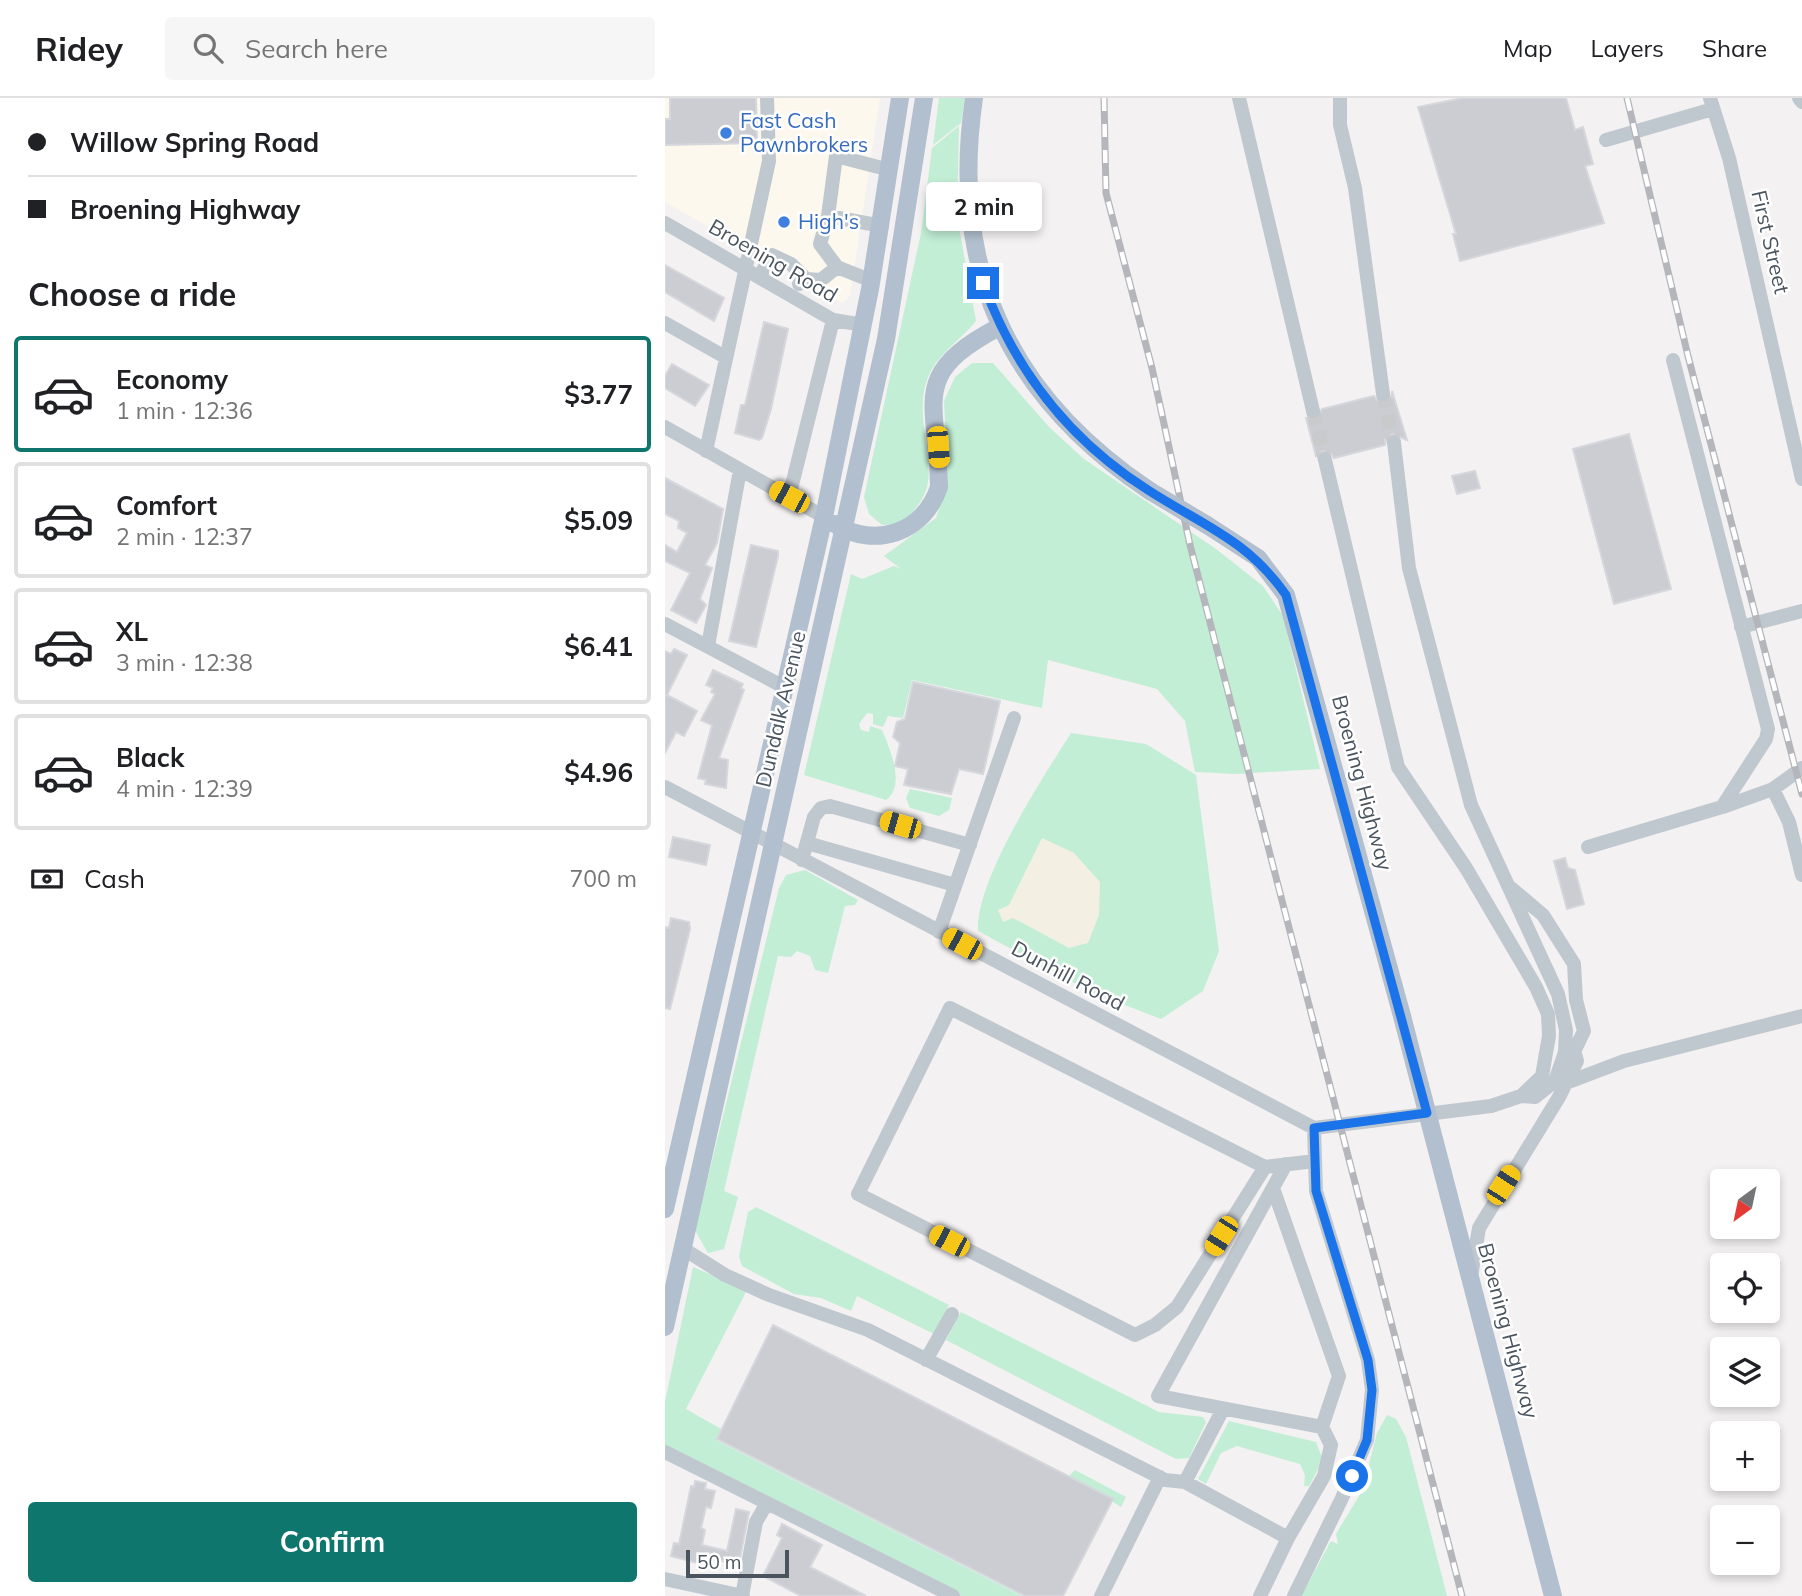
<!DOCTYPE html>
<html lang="en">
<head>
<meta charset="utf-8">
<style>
	body { margin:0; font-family:Mulish,sans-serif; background:#f6f6f6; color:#202124; height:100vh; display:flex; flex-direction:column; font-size:26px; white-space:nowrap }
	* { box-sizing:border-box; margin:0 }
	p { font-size:23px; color:#757577 }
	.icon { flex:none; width:38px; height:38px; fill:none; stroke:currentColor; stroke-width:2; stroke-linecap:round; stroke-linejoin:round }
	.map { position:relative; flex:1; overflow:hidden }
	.drawer { display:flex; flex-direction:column; background:#fff; width:665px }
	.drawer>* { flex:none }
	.guide { display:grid; align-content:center; height:154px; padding:0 28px; background:#fff }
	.needle { width:46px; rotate:213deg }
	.tools { position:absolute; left:1045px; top:1071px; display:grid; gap:14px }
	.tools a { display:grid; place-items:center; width:70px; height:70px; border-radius:7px; background:#fff; box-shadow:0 4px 10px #0003; font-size:35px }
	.scale { position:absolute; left:21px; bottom:18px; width:103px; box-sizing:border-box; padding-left:7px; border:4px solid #4a545e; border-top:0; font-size:19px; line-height:24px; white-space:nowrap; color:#4a545e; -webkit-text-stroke:5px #fff; paint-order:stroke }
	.end { position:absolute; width:32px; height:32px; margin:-16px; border:9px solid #1a73e8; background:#fff; box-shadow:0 0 0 4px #fff }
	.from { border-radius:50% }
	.bubble { position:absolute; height:49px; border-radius:7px; background:#fff; box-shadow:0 4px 10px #0003; font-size:23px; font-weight:700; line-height:49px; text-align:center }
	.car { position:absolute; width:21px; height:42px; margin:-21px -10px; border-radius:9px; box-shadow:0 0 5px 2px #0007; background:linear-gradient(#f5c518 24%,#345 0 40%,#f5c518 0 76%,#345 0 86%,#f5c518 0) }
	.guide b { display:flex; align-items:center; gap:24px; height:66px; font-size:26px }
	.guide b+b { border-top:2px solid #e0e0e0 }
	.guide i { width:18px; height:18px; background:#202124 }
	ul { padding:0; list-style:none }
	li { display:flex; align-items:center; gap:21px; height:116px; margin:0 14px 10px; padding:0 14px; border:4px solid #e0e0e0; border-radius:7px }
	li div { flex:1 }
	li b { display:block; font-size:26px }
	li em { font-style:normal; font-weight:700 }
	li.active { border-color:#0f766e }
	li>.icon { width:63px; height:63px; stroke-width:1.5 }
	h2 { padding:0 28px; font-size:32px; line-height:84px }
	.pay { display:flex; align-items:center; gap:18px; height:77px; padding:0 28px; font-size:26px }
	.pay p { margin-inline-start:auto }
	.button { display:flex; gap:14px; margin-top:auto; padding:14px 28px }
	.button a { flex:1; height:80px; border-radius:7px; background:#0f766e; color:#fff; font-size:28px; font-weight:700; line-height:80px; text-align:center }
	header { display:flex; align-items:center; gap:42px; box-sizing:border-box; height:98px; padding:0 35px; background:#fff; border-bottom:2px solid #e0e0e0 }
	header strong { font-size:33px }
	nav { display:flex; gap:38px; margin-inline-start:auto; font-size:24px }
	.search { width:490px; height:63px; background:#f6f6f6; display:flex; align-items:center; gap:18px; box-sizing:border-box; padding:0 24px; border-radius:7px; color:#757577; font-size:26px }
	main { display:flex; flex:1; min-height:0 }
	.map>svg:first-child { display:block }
	.commercial { fill:#fcf8ed }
	.green { fill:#c2eed5 }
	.sand { fill:#f3efe3 }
	.building { fill:#cbcdd3; stroke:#d5d7dc; stroke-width:2 }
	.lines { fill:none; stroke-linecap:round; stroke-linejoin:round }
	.minor-tunnel { stroke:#c9cacc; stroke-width:14; stroke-dasharray:14 7; stroke-linecap:butt }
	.minor { stroke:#c0c8cf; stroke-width:14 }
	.major { stroke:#b2bfce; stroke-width:18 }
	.rail-casing { stroke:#b4b6bb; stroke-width:7 }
	.rail { stroke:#fff; stroke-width:4.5; stroke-dasharray:13; stroke-linecap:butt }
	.major-bridge { stroke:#b2bfce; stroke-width:18 }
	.route { stroke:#1a73e8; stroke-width:9 }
	.shop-dot { fill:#3f7fe0; stroke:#fff; stroke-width:2.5 }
	.labels { text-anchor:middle; stroke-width:5; stroke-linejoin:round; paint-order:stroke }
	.shop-label { font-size:21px; fill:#366cbe; stroke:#fff; text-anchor:start }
	.street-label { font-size:21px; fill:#4a545e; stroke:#fff }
</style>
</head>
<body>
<header>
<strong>Ridey</strong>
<div class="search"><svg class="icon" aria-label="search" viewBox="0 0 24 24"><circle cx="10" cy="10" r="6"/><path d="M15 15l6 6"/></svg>Search here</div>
<nav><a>Map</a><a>Layers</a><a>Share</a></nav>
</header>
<main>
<section class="drawer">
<div class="guide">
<b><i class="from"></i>Willow Spring Road</b>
<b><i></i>Broening Highway</b>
</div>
<h2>Choose a ride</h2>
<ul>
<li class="active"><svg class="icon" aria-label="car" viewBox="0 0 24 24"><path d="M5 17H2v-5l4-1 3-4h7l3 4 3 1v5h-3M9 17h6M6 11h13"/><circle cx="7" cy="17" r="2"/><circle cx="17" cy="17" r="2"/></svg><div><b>Economy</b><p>1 min · 12:36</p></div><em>$3.77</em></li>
<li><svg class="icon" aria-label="car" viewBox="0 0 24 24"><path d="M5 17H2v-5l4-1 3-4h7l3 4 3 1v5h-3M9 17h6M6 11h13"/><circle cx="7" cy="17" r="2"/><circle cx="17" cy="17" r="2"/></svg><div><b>Comfort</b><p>2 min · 12:37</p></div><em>$5.09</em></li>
<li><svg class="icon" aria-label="car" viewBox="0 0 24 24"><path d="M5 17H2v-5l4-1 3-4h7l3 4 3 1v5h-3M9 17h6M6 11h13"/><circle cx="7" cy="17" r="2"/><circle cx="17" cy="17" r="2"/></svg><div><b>XL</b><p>3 min · 12:38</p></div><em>$6.41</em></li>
<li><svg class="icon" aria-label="car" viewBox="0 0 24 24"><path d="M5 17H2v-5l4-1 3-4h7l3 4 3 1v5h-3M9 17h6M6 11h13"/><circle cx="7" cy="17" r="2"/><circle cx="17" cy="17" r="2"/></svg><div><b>Black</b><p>4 min · 12:39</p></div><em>$4.96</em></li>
</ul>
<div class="pay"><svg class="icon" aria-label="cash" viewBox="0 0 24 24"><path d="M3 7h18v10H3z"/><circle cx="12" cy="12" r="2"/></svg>Cash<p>700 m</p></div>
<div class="button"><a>Confirm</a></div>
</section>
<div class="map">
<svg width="1137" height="1498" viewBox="0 0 1137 1498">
	<rect width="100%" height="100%" fill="#f3f1f1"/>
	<path class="commercial" d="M 0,0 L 215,0 L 185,198 L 177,205 L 0,104 Z"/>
	<path class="green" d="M 274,0 L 300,0 L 296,25 L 268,47 Z
		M 294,28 L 292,118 L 311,223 C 299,238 276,255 267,271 C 245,309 270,356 262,389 C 258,404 248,413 238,425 L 217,427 L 204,416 L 199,399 L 256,135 L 267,50 Z
		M 307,265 L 328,265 L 384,329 L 419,361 L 551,451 L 598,488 L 618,518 L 655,671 L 571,676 L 530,674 L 520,623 L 492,591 L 383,562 L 377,610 L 247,582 L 238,620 L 223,618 L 218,629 L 208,626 L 208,616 L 202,615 L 194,626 L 196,632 L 204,634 L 205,628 L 217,632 C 225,651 241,688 221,702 L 139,677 L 186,476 L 197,481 L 229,468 L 236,471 L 219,458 L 271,420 L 283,382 L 279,303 L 290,279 Z
		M 406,635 L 481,646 L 531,677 L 554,853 L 538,893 L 496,921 L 424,893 L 313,833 C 311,781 377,681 406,635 Z
		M 245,691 L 287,700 L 284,712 L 274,718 L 245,710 L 241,700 Z
		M 140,772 L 193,802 L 190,807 L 180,808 L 163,875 L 150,872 L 145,858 L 132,853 L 126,859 L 113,858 L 59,1093 L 73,1099 L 59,1151 L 43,1155 L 30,1132 L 114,790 L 121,777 Z
		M 91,1109 L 284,1207 L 269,1236 L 192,1198 L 186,1213 L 156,1200 L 129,1196 L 77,1168 L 74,1158 L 83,1114 Z
		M 28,1169 L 82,1192 L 21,1311 L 56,1331 L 51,1342 L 357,1498 L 293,1498 L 0,1349 L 0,1304 Z
		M 296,1214 L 494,1314 L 538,1319 L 541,1324 L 524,1360 L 511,1361 L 281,1242 Z
		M 722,1317 L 731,1321 L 741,1339 L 782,1498 L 636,1498 L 666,1443 L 673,1446 L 671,1436 L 697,1393 L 712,1335 Z
		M 564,1323 L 651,1344 L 658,1362 L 644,1388 L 639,1388 L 640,1377 L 635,1366 L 572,1348 L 556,1355 L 541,1386 L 533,1381 Z
		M 410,1372 L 461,1399 L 456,1409 L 448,1404 L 448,1401 L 404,1378 Z"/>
	<path class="sand" d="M 377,740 L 409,755 L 435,784 L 434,817 L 423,845 L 404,850 L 348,820 L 338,824 L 333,812 L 344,807 Z"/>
	<path class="building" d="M 5,0 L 91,0 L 92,45 L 0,47 L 0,21 L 5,21 Z
		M 798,0 L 901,0 L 910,32 L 918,29 L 928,66 L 920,68 L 939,125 L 795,163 L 788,136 L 791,136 L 753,9 Z
		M 0,167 L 59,200 L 49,223 L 0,194 Z
		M 99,224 L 123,231 L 106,311 L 97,340 L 94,342 L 70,335 L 76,307 L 80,307 Z
		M 7,266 L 44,287 L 30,308 L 0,290 L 0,278 Z
		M 727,293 L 742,342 L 727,336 L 720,341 L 720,347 L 669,360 L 666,355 L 658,353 L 651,358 L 641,320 L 651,322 L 657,311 L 709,298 L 714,305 L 720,305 L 727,300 Z
		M 964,336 L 1006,491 L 949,506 L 908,351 Z
		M 810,373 L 815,390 L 792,396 L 787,378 Z
		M 0,380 L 58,411 L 52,445 L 40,467 L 47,470 L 35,501 L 41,507 L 31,525 L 6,512 L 25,475 L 0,463 L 0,447 L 12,454 L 22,435 L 13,430 L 14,423 L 0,416 Z
		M 86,447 L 113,453 L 113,458 L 91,549 L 64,543 Z
		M 9,551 L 22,557 L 2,597 L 32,613 L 19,638 L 11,634 L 0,655 L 0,553 L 6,556 Z
		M 48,572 L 78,586 L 76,590 L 79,592 L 54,660 L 63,662 L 61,690 L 40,686 L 41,682 L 33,680 L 47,627 L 36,622 L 50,596 L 46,594 L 48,590 L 41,587 Z
		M 248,584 L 335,603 L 318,676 L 294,671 L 286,696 L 239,687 L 243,671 L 230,668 L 235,645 L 228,639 L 232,624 L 240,621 Z
		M 8,739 L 45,747 L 41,767 L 4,759 Z
		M 900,760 L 903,770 L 910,772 L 919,806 L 902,811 L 889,763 Z
		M 6,820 L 24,824 L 25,831 L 5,911 L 0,910 L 0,829 L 4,830 Z
		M 108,1227 L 448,1401 L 398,1498 L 360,1498 L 52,1341 Z
		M 30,1383 L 41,1385 L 40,1391 L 50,1393 L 46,1410 L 41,1409 L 36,1430 L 40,1432 L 37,1447 L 62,1453 L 71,1411 L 84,1414 L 73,1470 L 60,1467 L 61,1464 L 37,1459 L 36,1466 L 6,1458 L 9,1445 L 14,1446 L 26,1388 L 29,1389 Z
		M 117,1426 L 157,1447 L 145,1469 L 201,1498 L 136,1498 L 98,1478 L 117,1440 L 112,1437 Z"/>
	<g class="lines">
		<path class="minor-tunnel" d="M 718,296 L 729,345
			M 648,313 L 660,362"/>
		<path class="minor" d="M 574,0 L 648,313
			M 675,0 L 675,27 L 690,90 L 718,296
			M 1045,0 L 1064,60 L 1137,381
			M 1134,0 L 1137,4
			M 941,42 L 1048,11
			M 163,118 L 171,58 L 225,72
			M 0,125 L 168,222 L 199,227
			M 94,179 L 107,157 L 126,166 L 141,181
			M 207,183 L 172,169 L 155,146 L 163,118 L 217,128
			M 134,186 L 141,181 L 156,182 L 172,169
			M 0,225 L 60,259
			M 0,329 L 159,419
			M 41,353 L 104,63 L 102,0
			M 660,362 L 733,669 L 801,770 L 871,889 L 883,916 L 884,938 L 877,978 L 856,998
			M 124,399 L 168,222
			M 0,526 L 119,589
			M 1076,529 L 1137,513
			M 43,548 L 75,372
			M 0,689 L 649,1030 L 826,1008 L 856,998 L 870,999 L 890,983 L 900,954 L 901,932 L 893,896 L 806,707 L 744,470 L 729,345
			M 1108,691 L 1124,724 L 1137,777
			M 1058,709 L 1108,691 L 1137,670
			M 142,745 L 290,787
			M 923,749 L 1057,709 L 1101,641 L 1103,631 L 1008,262
			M 137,762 L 149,719 L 156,710 L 165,708 L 305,747
			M 846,790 L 878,817 L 909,866 L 911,902 L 919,933 L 905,962
			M 274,834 L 349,620
			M 901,985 L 959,963 L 1137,918
			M 600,1069 L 285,910 L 193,1096 L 470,1237 L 490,1227 L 512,1209 L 600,1069 L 650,1063
			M 608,1090 L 674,1278 L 657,1329
			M 17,1150 L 60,1177 L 104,1197 L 203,1232 L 500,1382 L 520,1384 L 623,1440 L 659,1378 L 666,1347 L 657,1329 L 493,1298 L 621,1066
			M 806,1179 L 814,1130 L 894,999 L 912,963 L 910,956
			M 261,1262 L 287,1216
			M 0,1354 L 288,1498
			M 520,1384 L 558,1311
			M 0,1481 L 78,1498
			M 77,1498 L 91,1424 L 102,1405
			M 436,1498 L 495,1379
			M 595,1498 L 623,1440
			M 629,1498 L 677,1400 L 702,1342 L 707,1292 L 703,1262 L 651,1093 L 649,1030"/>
		<path class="major" d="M 309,0 C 284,171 343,298 485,393
			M 170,426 C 210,451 259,435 274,389 C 273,302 243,277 334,229
			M 542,427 L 593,460 L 621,497 L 737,918 L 888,1498
			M 0,1111 L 159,419 L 205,191 L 235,0
			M 0,1229 L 221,241 L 259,0"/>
		<g class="rail-casing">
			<path id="rail" d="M 439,0 L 441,95 L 487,270 L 525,447 L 797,1498
				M 962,0 L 1023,258 L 1137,696"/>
		</g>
		<use href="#rail" class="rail"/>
		<path class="major-bridge" d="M 485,393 L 542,427"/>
	</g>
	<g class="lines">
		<path class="route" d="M 318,185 C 350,273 404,342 483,392 C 537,427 583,442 621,497 L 762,1015 L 649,1030 L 651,1093 L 703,1262 L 707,1292 L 702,1342 L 687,1378"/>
	</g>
	<g class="shop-dot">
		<circle cx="61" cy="35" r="7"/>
		<circle cx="119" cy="124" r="7"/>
	</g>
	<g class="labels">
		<g class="shop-label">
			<text x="75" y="30">Fast Cash<tspan x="75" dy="24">Pawnbrokers</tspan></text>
			<text x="133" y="131">High's</text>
		</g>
		<g class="street-label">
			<text transform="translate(1105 144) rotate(77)" y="7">First Street</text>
			<text transform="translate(108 163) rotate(30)" y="7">Broening Road</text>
			<text transform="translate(116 611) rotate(-77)" y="7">Dundalk Avenue</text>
			<text transform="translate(697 685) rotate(75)" y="7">Broening Highway</text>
			<text transform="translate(403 878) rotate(28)" y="7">Dunhill Road</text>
			<text transform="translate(843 1233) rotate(75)" y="7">Broening Highway</text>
		</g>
	</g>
</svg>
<div class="tools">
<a><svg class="needle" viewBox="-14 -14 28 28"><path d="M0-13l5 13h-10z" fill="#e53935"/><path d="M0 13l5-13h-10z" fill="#757577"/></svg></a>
<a><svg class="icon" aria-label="locate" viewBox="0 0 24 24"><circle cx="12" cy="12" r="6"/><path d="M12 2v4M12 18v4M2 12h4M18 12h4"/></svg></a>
<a><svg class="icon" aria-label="layers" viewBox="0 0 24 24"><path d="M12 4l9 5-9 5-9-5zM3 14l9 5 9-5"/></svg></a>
<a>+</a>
<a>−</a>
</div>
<div class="scale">50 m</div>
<i class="end from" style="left:687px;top:1378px"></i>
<i class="end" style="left:318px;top:185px"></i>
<div class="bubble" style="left:261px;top:84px;width:116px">2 min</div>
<i class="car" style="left:273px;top:349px;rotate:176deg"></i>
<i class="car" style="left:124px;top:399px;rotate:298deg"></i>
<i class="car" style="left:235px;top:727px;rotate:286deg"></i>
<i class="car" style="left:297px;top:846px;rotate:298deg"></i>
<i class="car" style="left:838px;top:1087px;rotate:33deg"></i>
<i class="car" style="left:556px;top:1138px;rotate:212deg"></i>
<i class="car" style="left:284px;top:1143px;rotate:297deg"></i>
</div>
</main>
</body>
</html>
